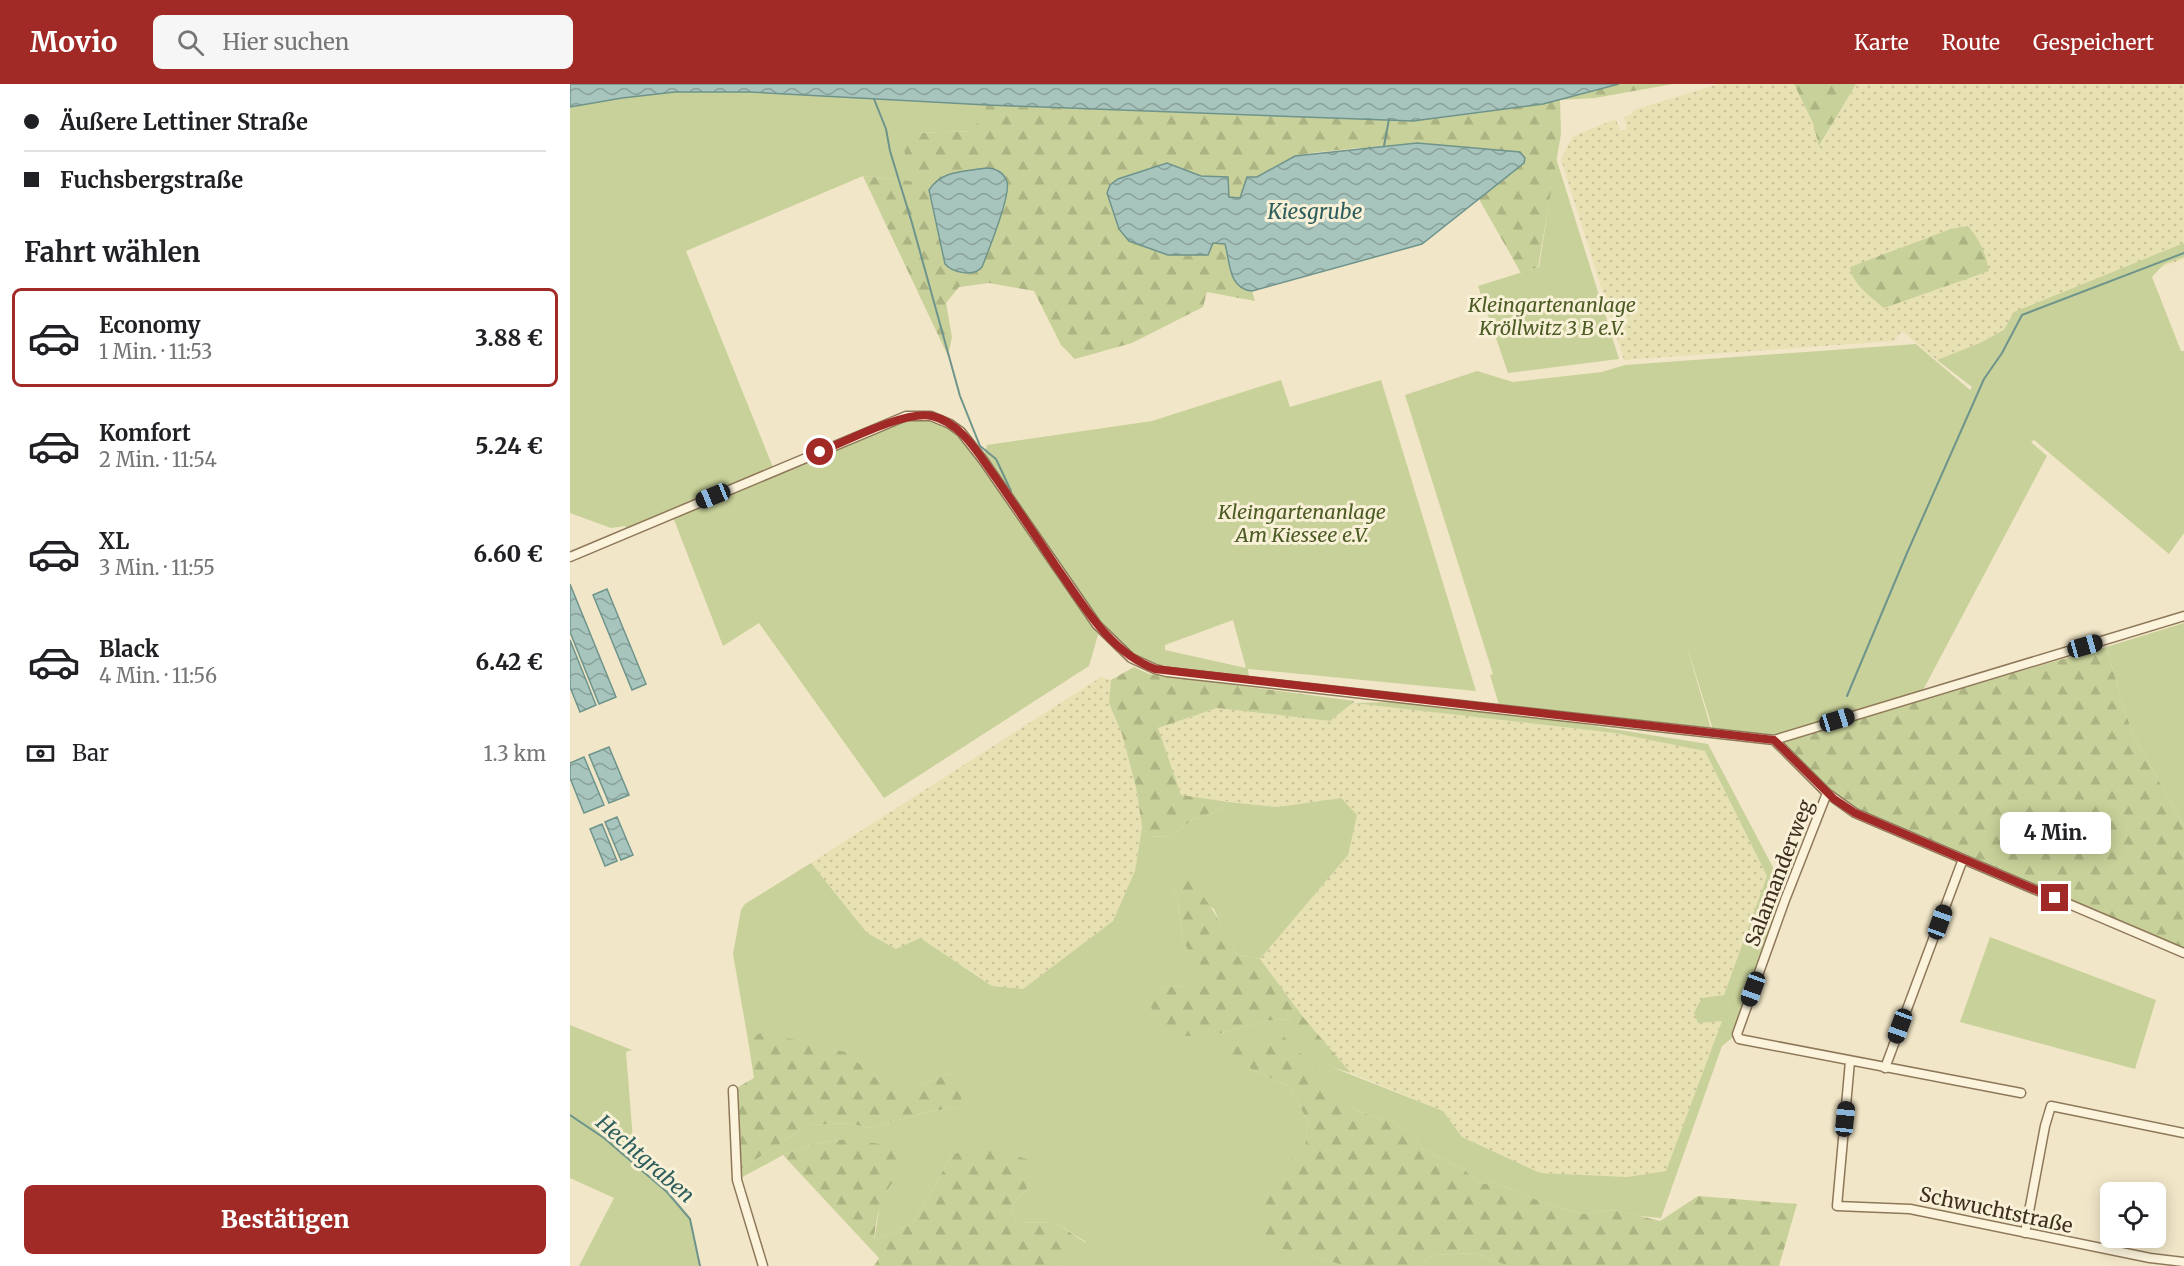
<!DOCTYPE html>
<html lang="de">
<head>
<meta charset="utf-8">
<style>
	body { margin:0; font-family:Merriweather,serif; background:#f6f6f6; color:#202124; height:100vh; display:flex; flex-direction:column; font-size:22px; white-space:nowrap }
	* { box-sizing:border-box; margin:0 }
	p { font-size:20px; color:#757577 }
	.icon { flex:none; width:33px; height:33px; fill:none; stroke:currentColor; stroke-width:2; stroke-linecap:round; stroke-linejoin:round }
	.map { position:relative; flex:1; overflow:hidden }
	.details { display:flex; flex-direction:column; background:#fff; width:570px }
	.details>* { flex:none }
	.hud { display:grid; align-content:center; height:132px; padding:0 24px; background:#fff }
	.fabs { position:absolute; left:1530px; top:1098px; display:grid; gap:12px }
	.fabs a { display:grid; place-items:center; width:66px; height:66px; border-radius:9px; background:#fff; box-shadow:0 3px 15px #0003; font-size:30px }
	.end { position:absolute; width:27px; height:27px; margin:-14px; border:8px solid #a22a26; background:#fff; box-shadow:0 0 0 3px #fff }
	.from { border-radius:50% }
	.bubble { position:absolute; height:42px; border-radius:9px; background:#fff; box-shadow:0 3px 15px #0003; font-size:20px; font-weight:800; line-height:42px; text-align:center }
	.car { position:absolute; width:18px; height:36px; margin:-18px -9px; border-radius:8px; box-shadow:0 0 4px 2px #0007; background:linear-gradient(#222 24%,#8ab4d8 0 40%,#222 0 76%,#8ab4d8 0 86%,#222 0) }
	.hud b { display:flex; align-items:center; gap:21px; height:57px; font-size:22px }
	.hud b+b { border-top:2px solid #e0e0e0 }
	.hud i { width:15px; height:15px; background:#202124 }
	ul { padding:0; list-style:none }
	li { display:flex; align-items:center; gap:18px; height:99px; margin:0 12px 9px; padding:0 12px; border:3px solid transparent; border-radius:9px }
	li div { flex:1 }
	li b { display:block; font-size:22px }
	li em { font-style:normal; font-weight:800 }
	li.current { border-color:#a22a26 }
	li>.icon { width:54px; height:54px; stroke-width:1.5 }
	h2 { padding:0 24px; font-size:27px; line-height:72px }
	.pay { display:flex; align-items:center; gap:15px; height:66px; padding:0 24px; font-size:22px }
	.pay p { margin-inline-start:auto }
	.cta { display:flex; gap:12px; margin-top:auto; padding:12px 24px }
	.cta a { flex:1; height:69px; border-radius:9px; background:#a22a26; color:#fff; font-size:24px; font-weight:800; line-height:69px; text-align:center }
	header { display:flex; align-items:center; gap:36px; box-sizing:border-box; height:84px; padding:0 30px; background:#a22a26; color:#fff }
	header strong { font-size:28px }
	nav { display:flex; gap:33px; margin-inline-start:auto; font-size:21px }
	.search { width:420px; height:54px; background:#f6f6f6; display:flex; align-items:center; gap:15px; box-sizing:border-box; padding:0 21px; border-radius:9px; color:#757577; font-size:22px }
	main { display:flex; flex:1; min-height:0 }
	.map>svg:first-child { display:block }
	.farmland { fill:url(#farmland-dots) }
	.green { fill:#c8d199; fill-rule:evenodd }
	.forest { fill:url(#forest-firs); fill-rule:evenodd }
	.water { fill:url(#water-waves); stroke:#6e948c; stroke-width:1.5 }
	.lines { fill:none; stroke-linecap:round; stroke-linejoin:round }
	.stream { stroke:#6e948c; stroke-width:2 }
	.street-casing { stroke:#8f785a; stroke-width:11 }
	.street { stroke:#fbf3db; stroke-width:8 }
	.route { stroke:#a22a26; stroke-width:8 }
	.labels { text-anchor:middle; stroke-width:6; stroke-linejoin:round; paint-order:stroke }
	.park-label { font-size:20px; font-style:italic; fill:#4c5c24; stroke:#f8f0d7 }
	.street-label { font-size:20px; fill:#3e2f1f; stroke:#f8f0d7 }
	.water-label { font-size:21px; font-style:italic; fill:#2d5e5d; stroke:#f8f0d7 }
</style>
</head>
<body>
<header>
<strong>Movio</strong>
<div class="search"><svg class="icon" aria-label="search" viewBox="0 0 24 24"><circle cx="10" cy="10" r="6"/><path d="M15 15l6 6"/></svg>Hier suchen</div>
<nav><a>Karte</a><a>Route</a><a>Gespeichert</a></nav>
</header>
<main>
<section class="details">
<div class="hud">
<b><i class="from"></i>Äußere Lettiner Straße</b>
<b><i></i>Fuchsbergstraße</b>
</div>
<h2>Fahrt wählen</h2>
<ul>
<li class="current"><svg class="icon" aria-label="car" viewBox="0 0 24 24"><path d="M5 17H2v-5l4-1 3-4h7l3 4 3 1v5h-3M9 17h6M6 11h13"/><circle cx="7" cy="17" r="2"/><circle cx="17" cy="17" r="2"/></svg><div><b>Economy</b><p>1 Min. · 11:53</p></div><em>3.88 €</em></li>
<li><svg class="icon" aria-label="car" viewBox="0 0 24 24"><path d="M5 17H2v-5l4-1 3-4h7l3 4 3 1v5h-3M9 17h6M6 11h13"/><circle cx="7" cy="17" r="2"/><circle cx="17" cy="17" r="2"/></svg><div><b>Komfort</b><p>2 Min. · 11:54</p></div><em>5.24 €</em></li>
<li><svg class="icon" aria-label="car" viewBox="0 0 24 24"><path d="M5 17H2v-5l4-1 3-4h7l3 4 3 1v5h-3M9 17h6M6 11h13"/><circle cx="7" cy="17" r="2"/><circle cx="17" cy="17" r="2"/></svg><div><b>XL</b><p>3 Min. · 11:55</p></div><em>6.60 €</em></li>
<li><svg class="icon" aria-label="car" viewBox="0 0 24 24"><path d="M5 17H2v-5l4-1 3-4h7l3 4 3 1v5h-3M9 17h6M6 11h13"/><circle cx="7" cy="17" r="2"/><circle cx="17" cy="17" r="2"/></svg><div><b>Black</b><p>4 Min. · 11:56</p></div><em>6.42 €</em></li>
</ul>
<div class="pay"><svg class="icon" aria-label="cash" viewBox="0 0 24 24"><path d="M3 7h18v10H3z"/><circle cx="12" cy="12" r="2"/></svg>Bar<p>1.3 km</p></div>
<div class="cta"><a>Bestätigen</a></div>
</section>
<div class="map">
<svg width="1614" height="1182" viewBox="0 0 1614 1182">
	<defs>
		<pattern id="farmland-dots" width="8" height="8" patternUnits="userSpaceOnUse" patternTransform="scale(1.5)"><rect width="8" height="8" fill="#e8e1b3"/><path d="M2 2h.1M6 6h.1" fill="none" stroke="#c8c19a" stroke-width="1.8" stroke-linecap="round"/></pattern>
		<pattern id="forest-firs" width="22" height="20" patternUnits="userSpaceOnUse" patternTransform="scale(1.5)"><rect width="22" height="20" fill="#c8d199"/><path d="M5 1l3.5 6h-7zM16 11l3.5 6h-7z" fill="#adb483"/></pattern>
		<pattern id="water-waves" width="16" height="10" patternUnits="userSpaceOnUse" patternTransform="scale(1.5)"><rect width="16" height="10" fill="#a8c5bd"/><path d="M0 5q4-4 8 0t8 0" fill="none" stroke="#8aa099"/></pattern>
	</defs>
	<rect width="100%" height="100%" fill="#f1e6c7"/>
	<path class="farmland" d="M 1148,0 L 1224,0 L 1243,39 L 1250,62 L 1286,0 L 1614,0 L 1614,175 L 1454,235 L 1411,259 L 1367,276 L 1332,247 L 1324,257 L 1054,276 L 991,75 L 1003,52 L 1046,35 L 1050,47 L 1057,45 L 1054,33 L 1060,31 L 1064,26 Z
		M 531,593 L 541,596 L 539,619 L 552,650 L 566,703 L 572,743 L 565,787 L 543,837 L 453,905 L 422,902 L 394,882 L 326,865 L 297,849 L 241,779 Z
		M 783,619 L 1045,649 L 1135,666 L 1197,792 L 1154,911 L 1132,914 L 1152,937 L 1096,1087 L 1057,1093 L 970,1089 L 892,1053 L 873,1027 L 781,989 L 733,933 L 690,875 L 778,771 L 771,714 L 708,723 L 611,712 L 588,644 L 647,624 L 760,637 Z"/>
	<path class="green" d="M 105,8 L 180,8 L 417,21 L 404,47 L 343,49 L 344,97 L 293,92 L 116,167 L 204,386 L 335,335 L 357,333 L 384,347 L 411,378 L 528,551 L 519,582 L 314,714 L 189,539 L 153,562 L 103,433 L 57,448 L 55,442 L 41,444 L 0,429 L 0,23 L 52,14 Z
		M 986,74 L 1049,275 L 938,289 L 908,202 L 969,183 Z
		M 1614,159 L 1614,173 L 1594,180 L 1582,193 L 1611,267 L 1614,267 L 1614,449 L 1599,470 L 1464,356 L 1461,358 L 1477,372 L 1352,608 L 1204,656 L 1144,649 L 1115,556 L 1141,645 L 929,621 L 920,591 L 923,590 L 835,311 L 907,287 L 943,298 L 1032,288 L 1055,281 L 1346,260 L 1400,306 L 1402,303 L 1367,276 L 1410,259 L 1434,246 L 1444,228 Z
		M 711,296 L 720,323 L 811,296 L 906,607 L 678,585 L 679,594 L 596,584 L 595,581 L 577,582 L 527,541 L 413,376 L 417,361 L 582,337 ZM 663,536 L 676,584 L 595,566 L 595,561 Z
		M 1614,539 L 1614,742 L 1562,649 L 1536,563 Z
		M 823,618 L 967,633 L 1138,660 L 1207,791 L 1215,816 L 1167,950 L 1152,962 L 1091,1134 L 1069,1132 L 1045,1126 L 1012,1130 L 979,1121 L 924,1098 L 913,1100 L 905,1097 L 895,1086 L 853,1065 L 842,1050 L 824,1038 L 787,1027 L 763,1004 L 653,967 L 683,986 L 720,1003 L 738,1038 L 735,1064 L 711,1084 L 741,1171 L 775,1182 L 490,1182 L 516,1158 L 486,1139 L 446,1138 L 441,1123 L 460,1101 L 382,1071 L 343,1139 L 304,1157 L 310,1120 L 324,1094 L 342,1075 L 275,1055 L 243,1060 L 213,1071 L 167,1096 L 166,1088 L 239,1041 L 280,1039 L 298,1044 L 362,1027 L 389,1023 L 385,988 L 346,1002 L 315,1002 L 276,968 L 192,949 L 178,956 L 163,870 L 171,826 L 175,820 L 241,779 L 297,849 L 326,865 L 350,854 L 422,902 L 453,905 L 543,837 L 565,787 L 572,743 L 578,752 L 599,753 L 622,736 L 652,725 L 659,718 L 708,723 L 771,714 L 787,731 L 778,771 L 690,875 L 668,871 L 653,846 L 644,825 L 600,799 L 608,819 L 613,856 L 633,895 L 611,902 L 589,904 L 648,950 L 693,937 L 717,935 L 764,984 L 873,1027 L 892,1053 L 970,1089 L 1057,1093 L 1096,1087 L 1152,937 L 1128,939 L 1124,929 L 1132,914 L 1154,911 L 1197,792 L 1135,667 L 1045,649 L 783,619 Z
		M 1420,853 L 1586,916 L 1565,985 L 1390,938 Z
		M 0,941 L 62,966 L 56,968 L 65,1081 L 97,1108 L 120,1135 L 130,1182 L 9,1182 L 44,1114 L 0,1094 Z
		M 906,1169 L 938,1182 L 848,1182 L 864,1171 Z"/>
	<path class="forest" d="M 1050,0 L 1103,0 L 1025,14 L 990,16 L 991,50 L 968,183 L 951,189 L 909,115 L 954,79 L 950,68 L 787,64 L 741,69 L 725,72 L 687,93 L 670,114 L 659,114 L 658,93 L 631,92 L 597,79 L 643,159 L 655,160 C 659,177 658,205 682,207 L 685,217 L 637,208 L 633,223 L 562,259 L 505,275 L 491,261 L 464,207 L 419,199 L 389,203 L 376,219 L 382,253 L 378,272 L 293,92 L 343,97 L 331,56 L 343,49 L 403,47 L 417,21 L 843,37 L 973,20 ZM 359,110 L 436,115 L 409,187 L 379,185 L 375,180 Z
		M 1224,0 L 1286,0 L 1249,62 L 1243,39 Z
		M 1398,142 C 1410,156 1416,170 1419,187 L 1314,224 C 1301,213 1282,200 1280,183 L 1381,145 Z
		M 1536,563 L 1562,649 L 1614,742 L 1614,869 L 1394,775 L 1264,715 L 1206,656 Z
		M 564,583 L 579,590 L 785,617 L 760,637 L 647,624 L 588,644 L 611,711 L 659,718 L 652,725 L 622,736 L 599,753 L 578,752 L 572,743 L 566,703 L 552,650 L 539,619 L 541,596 Z
		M 608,789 C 638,808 650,841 668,871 L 690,875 L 733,933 L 781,989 L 764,984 L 717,935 L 693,937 L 648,950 L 616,952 L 602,947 L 581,924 L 588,904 L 611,902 L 632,895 L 613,856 L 608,819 L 600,799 Z
		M 192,948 L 276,968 L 315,1002 L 346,1002 L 385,988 L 395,1003 L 389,1023 L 362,1027 L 298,1044 L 280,1039 L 239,1041 L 166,1088 L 163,1006 L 184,994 L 178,956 Z
		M 710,949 L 787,1027 L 824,1038 L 842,1050 L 853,1065 L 895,1086 L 905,1097 L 913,1100 L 924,1098 L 979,1121 L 1012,1130 L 1045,1126 L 1090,1137 L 1128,1112 L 1227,1120 L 1209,1182 L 938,1182 L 906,1169 L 864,1171 L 848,1182 L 775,1182 L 741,1171 L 696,1161 L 695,1112 L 711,1084 L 735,1063 L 738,1038 L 720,1003 L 683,986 L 652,967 Z
		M 275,1055 L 310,1060 L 343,1075 C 316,1102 307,1119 304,1157 L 343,1139 L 382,1071 L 409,1060 L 459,1076 L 460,1101 L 441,1123 L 446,1138 L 486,1139 L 516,1159 L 490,1182 L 304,1182 L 309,1174 L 213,1071 L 243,1060 Z"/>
	<path class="water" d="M 0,0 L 1049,0 L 973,20 L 843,37 L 417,21 L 180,8 L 105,8 L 52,14 L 0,23 Z
		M 847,59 L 950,68 L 955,74 L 954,79 L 852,160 L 682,207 C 658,205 660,177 655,160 L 643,159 L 638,171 L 598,171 L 559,157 L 549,145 L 537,109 L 540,101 L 548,95 L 597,79 L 631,92 L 658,93 L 659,113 L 670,114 L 677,93 L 687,93 L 725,72 Z
		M 416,84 C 425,84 434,88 437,98 C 441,110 418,168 412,183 C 404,193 383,189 375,180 L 359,106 C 372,86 393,88 416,84 Z
		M 0,500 L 46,613 L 29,620 L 0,548 Z
		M 37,505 L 76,600 L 62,606 L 23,511 Z
		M 0,556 L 26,621 L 10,628 L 0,603 Z
		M 39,663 L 59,711 L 39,719 L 19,671 Z
		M 14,673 L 34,721 L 14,729 L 0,694 L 0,679 Z
		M 47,733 L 63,771 L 51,776 L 35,738 Z
		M 32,740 L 47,777 L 35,782 L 20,745 Z"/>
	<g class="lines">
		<path class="stream" d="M 304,15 L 316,45 L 320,67 L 342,139 L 390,312 L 410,362 L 426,375 L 441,407
			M 814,62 L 819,35
			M 1277,612 L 1337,469 L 1414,295 L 1432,269 L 1452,231 L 1614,169
			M 0,1031 L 34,1054 L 97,1108 L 120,1135 L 130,1182"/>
		<g class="street-casing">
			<path id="street" d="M 0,473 L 336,332 L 361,332 L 380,340 L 391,348 L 413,376 L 527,541 L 561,574 L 585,585 L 597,588 L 1204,656 L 1614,532
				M 1204,656 L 1257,709 L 1285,729 L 1614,869
				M 1257,709 L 1215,816 L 1167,950 L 1169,955 L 1451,1009
				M 1280,977 L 1267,1122 L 1340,1125 L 1580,1174 L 1614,1178
				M 1315,984 L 1393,775
				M 163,1006 L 167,1096 L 193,1182
				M 1455,1149 L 1475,1042 L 1481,1022 L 1614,1049"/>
		</g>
		<use href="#street" class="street"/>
	</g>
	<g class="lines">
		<path class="route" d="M 250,368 C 276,357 336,326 362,332 C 392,339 409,371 426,394 C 446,423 466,452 485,481 C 513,520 538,567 585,585 L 1204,656 L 1264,715 L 1285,729 L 1485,814"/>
	</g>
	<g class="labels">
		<g class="park-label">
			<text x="982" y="228">Kleingartenanlage<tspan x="982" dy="23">Kröllwitz 3 B e.V.</tspan></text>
			<text x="732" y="435">Kleingartenanlage<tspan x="732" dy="23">Am Kiessee e.V.</tspan></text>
		</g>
		<g class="street-label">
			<text transform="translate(1209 789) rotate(-69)" y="7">Salamanderweg</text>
			<text transform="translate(1426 1126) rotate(12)" y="7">Schwuchtstraße</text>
		</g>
		<g class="water-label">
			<text x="745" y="135">Kiesgrube</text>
			<text transform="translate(75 1075) rotate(41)" y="7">Hechtgraben</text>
		</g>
	</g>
</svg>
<div class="fabs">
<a><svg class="icon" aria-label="locate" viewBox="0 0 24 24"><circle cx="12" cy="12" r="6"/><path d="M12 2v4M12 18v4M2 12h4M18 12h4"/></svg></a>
</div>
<i class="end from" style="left:250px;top:368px"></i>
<i class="end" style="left:1485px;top:814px"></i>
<div class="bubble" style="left:1430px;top:728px;width:111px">4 Min.</div>
<i class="car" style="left:143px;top:412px;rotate:248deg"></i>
<i class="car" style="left:1515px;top:562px;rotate:74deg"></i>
<i class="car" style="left:1267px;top:636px;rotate:73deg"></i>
<i class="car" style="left:1370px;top:838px;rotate:20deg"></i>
<i class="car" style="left:1183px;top:905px;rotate:200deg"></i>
<i class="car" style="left:1330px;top:942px;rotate:200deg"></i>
<i class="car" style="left:1275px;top:1035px;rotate:6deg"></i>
</div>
</main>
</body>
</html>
